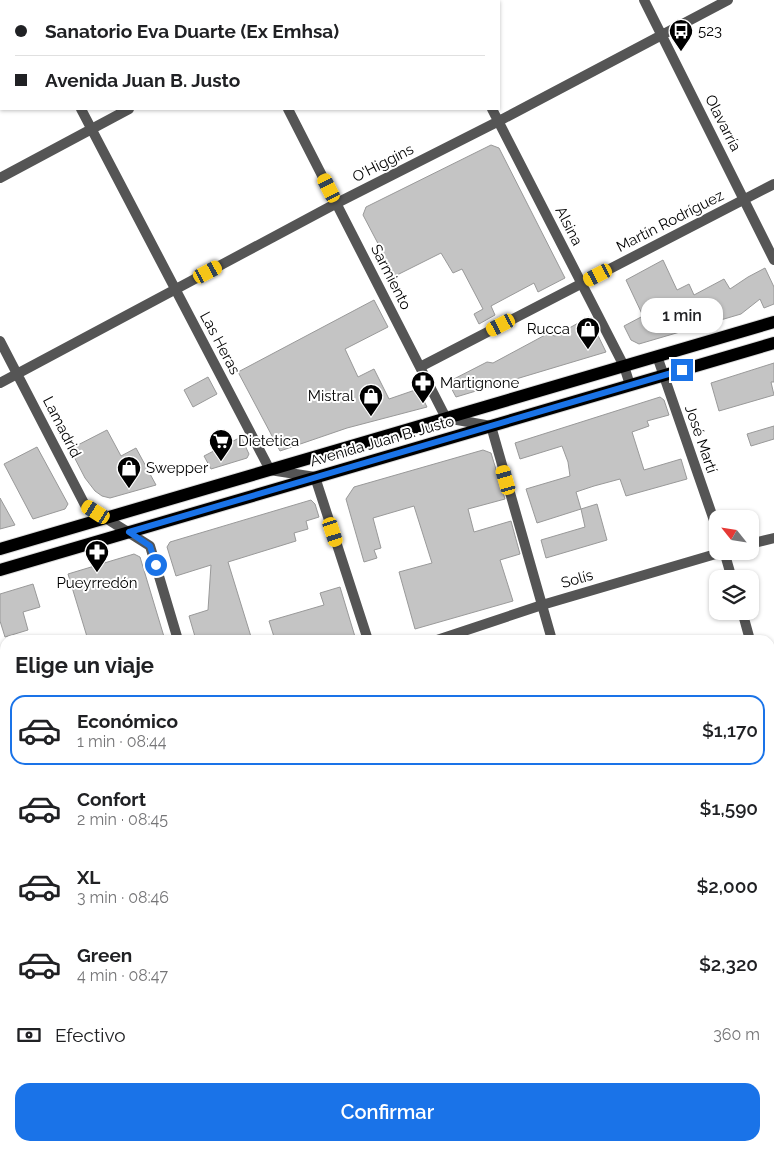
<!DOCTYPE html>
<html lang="es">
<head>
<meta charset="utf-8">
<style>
	body { margin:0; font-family:Raleway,sans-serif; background:#f6f6f6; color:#202124; height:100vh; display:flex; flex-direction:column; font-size:19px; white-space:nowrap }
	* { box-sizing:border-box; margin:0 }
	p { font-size:16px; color:#757577 }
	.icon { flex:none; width:28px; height:28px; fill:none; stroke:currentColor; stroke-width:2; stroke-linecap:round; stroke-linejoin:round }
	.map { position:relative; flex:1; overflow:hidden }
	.drawer { position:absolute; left:0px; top:635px; width:775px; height:516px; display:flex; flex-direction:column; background:#fff; border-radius:15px 15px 0 0; box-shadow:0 1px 4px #0004 }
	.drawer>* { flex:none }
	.hud { position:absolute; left:0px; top:0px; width:500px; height:110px; box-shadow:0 1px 4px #0004; display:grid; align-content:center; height:110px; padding:0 15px; background:#fff }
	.needle { width:32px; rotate:300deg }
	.fabs { position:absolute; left:709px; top:510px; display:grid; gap:10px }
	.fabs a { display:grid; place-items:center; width:50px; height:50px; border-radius:10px; background:#fff; box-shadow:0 1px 4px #0004; font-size:25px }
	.end { position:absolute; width:22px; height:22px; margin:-11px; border:6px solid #1a73e8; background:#fff; box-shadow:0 0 0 2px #fff }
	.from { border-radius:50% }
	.bubble { position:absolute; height:35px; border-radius:15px; background:#fff; box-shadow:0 1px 4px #0004; font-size:16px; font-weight:600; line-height:35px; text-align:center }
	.car { position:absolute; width:15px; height:30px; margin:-15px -8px; border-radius:6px; box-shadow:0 0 4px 1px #0007; background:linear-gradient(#f5c518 24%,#345 0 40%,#f5c518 0 76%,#345 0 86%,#f5c518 0) }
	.hud b { display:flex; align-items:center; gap:18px; height:48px; font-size:19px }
	.hud b+b { border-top:1px solid #e0e0e0 }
	.hud i { width:12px; height:12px; background:#202124 }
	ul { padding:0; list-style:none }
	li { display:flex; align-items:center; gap:15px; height:70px; margin:0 10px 8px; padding:0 5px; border:2px solid transparent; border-radius:15px }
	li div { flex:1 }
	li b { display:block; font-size:19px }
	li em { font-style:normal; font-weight:600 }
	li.selected { border-color:#1a73e8 }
	li>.icon { width:45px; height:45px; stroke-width:1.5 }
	h2 { padding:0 15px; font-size:22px; line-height:60px }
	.pay { display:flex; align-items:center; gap:12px; height:55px; padding:0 15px; font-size:19px }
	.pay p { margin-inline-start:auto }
	.button { display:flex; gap:10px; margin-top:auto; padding:10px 15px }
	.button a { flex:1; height:58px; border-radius:15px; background:#1a73e8; color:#fff; font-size:20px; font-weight:600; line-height:58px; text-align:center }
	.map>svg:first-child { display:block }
	.building { fill:#c4c4c4; stroke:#999 }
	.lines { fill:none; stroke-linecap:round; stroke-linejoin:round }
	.primary-casing { stroke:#dbdbdb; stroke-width:14 }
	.street { stroke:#555; stroke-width:10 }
	.primary { stroke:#000; stroke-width:12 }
	.route { stroke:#1a73e8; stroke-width:6 }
	.labels { text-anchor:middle; stroke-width:4; stroke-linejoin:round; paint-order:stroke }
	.poi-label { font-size:15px; fill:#000; stroke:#fff; text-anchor:start }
	.street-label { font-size:15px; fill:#000; stroke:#fff }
</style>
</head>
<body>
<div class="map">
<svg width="774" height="1151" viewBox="0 0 774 1151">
	<rect width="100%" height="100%" fill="#fff"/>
	<path class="building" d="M 491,145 L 499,148 L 565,278 L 538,292 L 534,283 L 491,306 L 495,315 L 479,324 L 474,314 L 483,309 L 462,269 L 453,273 L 441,253 L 395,276 L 363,215 L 366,207 Z
		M 663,260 L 677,290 L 689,284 L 694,295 L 724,279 L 730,289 L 748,277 L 765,268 L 774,287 L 774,304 L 764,308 L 760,299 L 741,314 L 639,344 L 631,340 L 624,326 L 643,316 L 626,280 Z
		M 374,300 L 388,327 L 345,349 L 358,377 L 374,369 L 389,399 L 418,389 L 427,407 L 347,428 L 280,451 L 238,372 Z
		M 589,317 L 606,352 L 456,397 L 448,382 L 487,362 L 493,363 L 547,334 L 555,336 Z
		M 774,363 L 774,382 L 771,382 L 774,395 L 719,411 L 711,383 Z
		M 208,377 L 217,394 L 193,407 L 184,390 Z
		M 660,397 L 664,400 L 669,415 L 647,421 L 649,426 L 632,432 L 644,470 L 681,459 L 687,479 L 626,496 L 620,479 L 594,486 L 576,492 L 581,509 L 537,523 L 526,489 L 570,476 L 568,462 L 562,446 L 520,459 L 515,443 Z
		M 774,426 L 774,439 L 751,446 L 747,434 Z
		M 107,430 L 121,456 L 136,448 L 156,485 L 110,498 L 102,496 L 95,491 L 85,478 L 70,449 Z
		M 241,437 L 249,454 L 247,458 L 211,469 L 204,456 Z
		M 37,447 L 68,504 L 65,509 L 33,519 L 4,464 Z
		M 483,450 L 491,453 L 505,499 L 468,509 L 474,532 L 511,521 L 520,554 L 500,560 L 513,601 L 415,629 L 399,572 L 432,563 L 414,506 L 373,518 L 381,548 L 374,550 L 377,558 L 364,562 L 346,499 L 354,487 Z
		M 0,498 L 15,525 L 0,529 Z
		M 311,500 L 315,504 L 319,517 L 306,521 L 308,529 L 294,533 L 296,541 L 228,562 L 252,640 L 196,640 L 189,616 L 208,610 L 211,565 L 176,576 L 167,547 L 170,542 Z
		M 597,504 L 607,540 L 546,558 L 541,540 L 585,527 L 581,509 Z
		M 134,554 L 140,557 L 165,640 L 88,640 L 68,574 Z
		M 33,584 L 40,607 L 23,612 L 28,630 L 5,637 L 0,621 L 0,594 Z
		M 340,587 L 356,640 L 275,640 L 269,621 L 324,605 L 320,593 Z"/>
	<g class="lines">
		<g class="primary-casing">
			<path id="primary" d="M 0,549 L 774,322
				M 0,570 L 774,343"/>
		</g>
		<path class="street" d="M 25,0 L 25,1
			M 232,0 L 232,1
			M 437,0 L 438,1
			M 644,0 L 774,260
			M 336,1 L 338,0
			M 81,109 L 270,470 L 315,477 L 368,640
			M 288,109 L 446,418 L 491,426 L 552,640
			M 492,109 L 624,366 L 630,385
			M 0,178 L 129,109
			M 0,341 L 85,505 L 150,546 L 178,640
			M 657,356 L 718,532
			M 420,367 L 774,184
			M 0,383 L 337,203 L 499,121 L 728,0
			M 750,544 L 774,538
			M 724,551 L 732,579
			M 742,611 L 750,640
			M 437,640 L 542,605 L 726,551
			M 0,675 L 5,691
			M 770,708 L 774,722
			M 0,764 L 5,763
			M 770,916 L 774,914
			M 0,953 L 5,951
			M 770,1109 L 774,1108
			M 0,1143 L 5,1141
			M 143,1146 L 145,1151
			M 328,1146 L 329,1151
			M 519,1146 L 520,1151
			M 609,1146 L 611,1151
			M 700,1146 L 702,1151
			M 626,1151 L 642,1146"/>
		<use href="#primary" class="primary"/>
	</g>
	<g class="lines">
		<path class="route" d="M 156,565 L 150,546 L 129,532 L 682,370"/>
	</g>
	<defs>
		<g id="bus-pin" transform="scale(1.25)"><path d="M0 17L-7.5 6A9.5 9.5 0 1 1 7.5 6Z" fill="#000" stroke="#fff"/><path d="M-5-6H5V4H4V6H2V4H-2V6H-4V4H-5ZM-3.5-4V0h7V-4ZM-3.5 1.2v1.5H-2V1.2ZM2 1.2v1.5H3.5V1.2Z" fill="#fff"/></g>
		<g id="shop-pin" transform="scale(1.25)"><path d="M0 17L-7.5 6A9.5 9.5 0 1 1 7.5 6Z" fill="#000" stroke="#fff"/><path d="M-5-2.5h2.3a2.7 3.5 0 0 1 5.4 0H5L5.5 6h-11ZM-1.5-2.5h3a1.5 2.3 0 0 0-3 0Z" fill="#fff"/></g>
		<g id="pharmacy-pin" transform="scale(1.25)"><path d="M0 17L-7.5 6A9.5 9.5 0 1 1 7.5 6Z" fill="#000" stroke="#fff"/><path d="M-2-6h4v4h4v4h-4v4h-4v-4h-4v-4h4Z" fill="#fff"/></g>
		<g id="supermarket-pin" transform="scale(1.25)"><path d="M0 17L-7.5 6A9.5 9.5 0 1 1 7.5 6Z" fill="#000" stroke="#fff"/><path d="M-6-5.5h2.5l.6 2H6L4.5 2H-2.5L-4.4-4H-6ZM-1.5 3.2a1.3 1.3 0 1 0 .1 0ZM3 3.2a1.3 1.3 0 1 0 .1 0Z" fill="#fff"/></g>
	</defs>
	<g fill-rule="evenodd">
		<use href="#bus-pin" x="681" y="31"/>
		<use href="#shop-pin" x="588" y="329"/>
		<use href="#pharmacy-pin" x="423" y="383"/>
		<use href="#shop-pin" x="371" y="396"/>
		<use href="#supermarket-pin" x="221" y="441"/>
		<use href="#shop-pin" x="129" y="468"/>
		<use href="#pharmacy-pin" x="97" y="552"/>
	</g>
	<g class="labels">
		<g class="poi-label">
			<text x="698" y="36">523</text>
			<text x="570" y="334" text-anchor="end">Rucca</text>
			<text x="440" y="388">Martignone</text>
			<text x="354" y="401" text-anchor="end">Mistral</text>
			<text x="238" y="446">Dietetica</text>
			<text x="146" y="473">Swepper</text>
			<text x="97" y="588" text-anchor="middle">Pueyrredón</text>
		</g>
		<g class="street-label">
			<text transform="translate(723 123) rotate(63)" y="5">Olavarría</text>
			<text transform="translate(383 163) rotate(-27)" y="5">O'Higgins</text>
			<text transform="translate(670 221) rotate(-27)" y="5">Martín Rodríguez</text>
			<text transform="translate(569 226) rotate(63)" y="5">Alsina</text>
			<text transform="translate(391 277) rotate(63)" y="5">Sarmiento</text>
			<text transform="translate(220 343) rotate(62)" y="5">Las Heras</text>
			<text transform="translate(62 427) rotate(63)" y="5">Lamadrid</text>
			<text transform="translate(701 439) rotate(71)" y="5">José Martí</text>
			<text transform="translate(382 441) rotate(-16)" y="5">Avenida Juan B. Justo</text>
			<text transform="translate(577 579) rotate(-16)" y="5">Solís</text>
		</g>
	</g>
</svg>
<div class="fabs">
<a><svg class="needle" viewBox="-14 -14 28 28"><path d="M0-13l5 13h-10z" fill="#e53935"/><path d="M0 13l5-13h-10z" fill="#757577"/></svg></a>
<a><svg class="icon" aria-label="layers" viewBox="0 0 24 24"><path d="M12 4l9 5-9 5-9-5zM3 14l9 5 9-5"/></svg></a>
</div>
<i class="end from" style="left:156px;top:565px"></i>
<i class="end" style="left:682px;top:370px"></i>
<div class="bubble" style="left:641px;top:298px;width:82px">1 min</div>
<i class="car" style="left:329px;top:188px;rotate:333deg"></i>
<i class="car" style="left:208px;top:272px;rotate:62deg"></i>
<i class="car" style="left:598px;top:275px;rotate:243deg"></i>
<i class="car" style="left:501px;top:325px;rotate:243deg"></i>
<i class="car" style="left:506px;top:480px;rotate:344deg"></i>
<i class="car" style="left:96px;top:512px;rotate:302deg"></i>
<i class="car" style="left:333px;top:532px;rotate:162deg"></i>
<div class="hud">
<b><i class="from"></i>Sanatorio Eva Duarte (Ex Emhsa)</b>
<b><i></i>Avenida Juan B. Justo</b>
</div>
<section class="drawer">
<h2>Elige un viaje</h2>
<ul>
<li class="selected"><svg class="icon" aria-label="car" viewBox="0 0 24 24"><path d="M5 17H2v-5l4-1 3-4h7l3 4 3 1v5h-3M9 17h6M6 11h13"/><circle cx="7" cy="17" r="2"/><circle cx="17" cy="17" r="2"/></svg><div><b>Económico</b><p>1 min · 08:44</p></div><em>$1,170</em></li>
<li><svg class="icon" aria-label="car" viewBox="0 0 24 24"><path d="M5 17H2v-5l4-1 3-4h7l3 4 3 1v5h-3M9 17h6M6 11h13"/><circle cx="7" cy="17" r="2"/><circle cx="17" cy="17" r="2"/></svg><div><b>Confort</b><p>2 min · 08:45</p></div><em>$1,590</em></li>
<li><svg class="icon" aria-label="car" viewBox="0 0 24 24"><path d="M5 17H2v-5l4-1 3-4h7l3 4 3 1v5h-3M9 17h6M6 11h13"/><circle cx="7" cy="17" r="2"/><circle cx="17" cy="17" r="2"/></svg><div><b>XL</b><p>3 min · 08:46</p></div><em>$2,000</em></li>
<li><svg class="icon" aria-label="car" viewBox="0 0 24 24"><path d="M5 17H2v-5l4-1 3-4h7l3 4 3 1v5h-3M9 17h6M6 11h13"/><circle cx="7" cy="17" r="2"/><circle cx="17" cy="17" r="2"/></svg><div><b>Green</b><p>4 min · 08:47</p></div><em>$2,320</em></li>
</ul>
<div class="pay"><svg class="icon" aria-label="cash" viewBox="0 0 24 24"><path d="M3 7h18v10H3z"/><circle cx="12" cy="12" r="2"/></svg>Efectivo<p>360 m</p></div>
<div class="button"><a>Confirmar</a></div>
</section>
</div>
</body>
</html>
